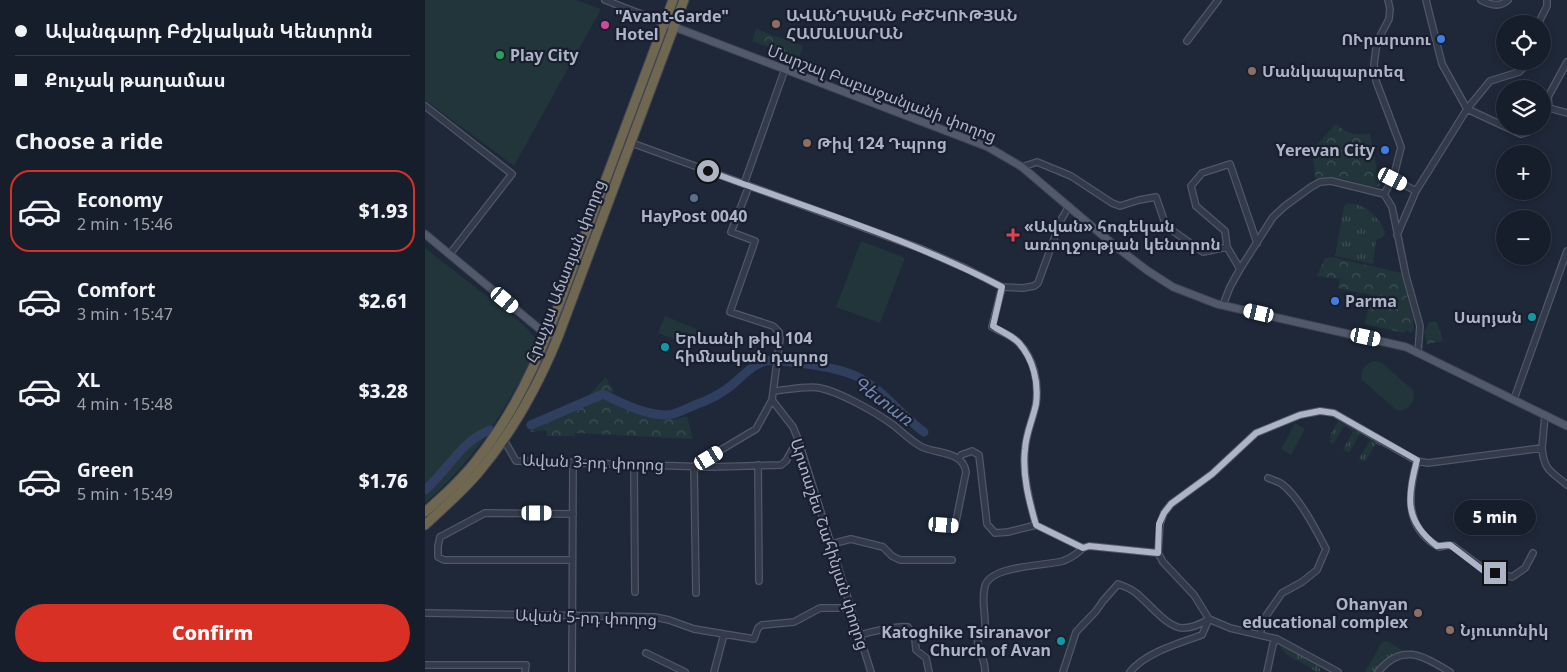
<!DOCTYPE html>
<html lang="en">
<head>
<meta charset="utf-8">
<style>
	body { margin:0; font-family:"Noto Sans","Noto Sans Armenian",sans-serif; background:#202733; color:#f1f3f6; height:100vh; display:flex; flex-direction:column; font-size:19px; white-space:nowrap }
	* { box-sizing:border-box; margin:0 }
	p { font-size:16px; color:#9ea2a9 }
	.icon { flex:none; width:28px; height:28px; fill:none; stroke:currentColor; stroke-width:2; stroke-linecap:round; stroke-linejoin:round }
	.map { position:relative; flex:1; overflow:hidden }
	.sheet { display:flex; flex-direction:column; background:#171e2b; width:425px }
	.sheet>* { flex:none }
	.banner { display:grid; align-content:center; height:110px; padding:0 15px; background:#171e2b }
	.tools { position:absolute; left:1071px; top:15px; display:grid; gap:10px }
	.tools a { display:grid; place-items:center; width:55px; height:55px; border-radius:50%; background:#171e2b; box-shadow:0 2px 8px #0003,0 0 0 1px #363c47; font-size:25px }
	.end { position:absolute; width:22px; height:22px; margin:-11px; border:6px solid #adb4c6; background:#111; box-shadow:0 0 0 2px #111 }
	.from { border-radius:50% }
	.bubble { position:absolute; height:35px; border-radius:18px; background:#171e2b; box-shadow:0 2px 8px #0003,0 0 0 1px #363c47; font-size:16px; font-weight:800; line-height:35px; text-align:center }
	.car { position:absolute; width:15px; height:30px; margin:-15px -8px; border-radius:6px; box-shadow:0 0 4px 1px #0007; background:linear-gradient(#fff 24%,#345 0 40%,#fff 0 76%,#345 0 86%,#fff 0) }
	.banner b { display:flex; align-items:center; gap:18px; height:48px; font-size:19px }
	.banner b+b { border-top:1px solid #363c47 }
	.banner i { width:12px; height:12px; background:#f1f3f6 }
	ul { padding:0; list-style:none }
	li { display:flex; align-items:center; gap:15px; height:82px; margin:0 10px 8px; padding:0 5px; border:2px solid transparent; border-radius:20px }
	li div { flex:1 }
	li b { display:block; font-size:19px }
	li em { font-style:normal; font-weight:800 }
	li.selected { border-color:#d93025 }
	li>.icon { width:45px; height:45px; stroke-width:1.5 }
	h2 { padding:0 15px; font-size:22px; line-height:60px }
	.action { display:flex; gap:10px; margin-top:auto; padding:10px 15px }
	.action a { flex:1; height:58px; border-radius:30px; background:#d93025; color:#fff; font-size:20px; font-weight:800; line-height:58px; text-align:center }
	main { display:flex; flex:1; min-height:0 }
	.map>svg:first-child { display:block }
	.grass { fill:url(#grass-tufts) }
	.park { fill:url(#park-crowns) }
	.garden { fill:#21353a }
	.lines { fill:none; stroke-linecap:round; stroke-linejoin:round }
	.river { stroke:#303f5f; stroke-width:9 }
	.minor-casing { stroke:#505767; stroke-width:8 }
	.major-casing { stroke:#3c4353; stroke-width:9 }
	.highway-casing { stroke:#3e4454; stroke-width:11 }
	.minor { stroke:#333a4a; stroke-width:5.5 }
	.major { stroke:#51596a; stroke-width:7 }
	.highway { stroke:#706750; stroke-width:9 }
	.route { stroke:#adb4c6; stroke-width:6 }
	.education-dot { fill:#8d6e63; stroke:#191f2e; stroke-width:2 }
	.hotel-dot { fill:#d1479c; stroke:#191f2e; stroke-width:2 }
	.shop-dot { fill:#3f7fe0; stroke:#191f2e; stroke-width:2 }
	.leisure-dot { fill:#2e9e5b; stroke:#191f2e; stroke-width:2 }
	.service-dot { fill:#5c6f8a; stroke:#191f2e; stroke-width:2 }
	.health-dot { fill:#e0444e; stroke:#191f2e; stroke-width:2 }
	.culture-dot { fill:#0f9aa8; stroke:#191f2e; stroke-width:2 }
	.labels { text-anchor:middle; stroke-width:4.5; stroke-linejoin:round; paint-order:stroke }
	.poi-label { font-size:16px; font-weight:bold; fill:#adb4c6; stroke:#191f2e; text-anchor:start }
	.street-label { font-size:16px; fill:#adb4c6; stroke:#191f2e }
	.water-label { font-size:18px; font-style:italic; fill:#7487b0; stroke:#191f2e }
</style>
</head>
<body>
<main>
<section class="sheet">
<div class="banner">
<b><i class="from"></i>Ավանգարդ Բժշկական Կենտրոն</b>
<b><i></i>Քուչակ թաղամաս</b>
</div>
<h2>Choose a ride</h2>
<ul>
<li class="selected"><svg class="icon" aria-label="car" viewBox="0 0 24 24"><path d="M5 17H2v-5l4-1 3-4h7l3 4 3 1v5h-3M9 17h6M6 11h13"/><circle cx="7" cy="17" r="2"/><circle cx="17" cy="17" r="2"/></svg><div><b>Economy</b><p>2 min · 15:46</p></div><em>$1.93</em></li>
<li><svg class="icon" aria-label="car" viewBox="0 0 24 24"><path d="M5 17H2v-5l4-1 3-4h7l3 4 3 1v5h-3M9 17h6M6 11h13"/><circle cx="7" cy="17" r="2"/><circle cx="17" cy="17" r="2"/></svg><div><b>Comfort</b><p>3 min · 15:47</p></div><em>$2.61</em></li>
<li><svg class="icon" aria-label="car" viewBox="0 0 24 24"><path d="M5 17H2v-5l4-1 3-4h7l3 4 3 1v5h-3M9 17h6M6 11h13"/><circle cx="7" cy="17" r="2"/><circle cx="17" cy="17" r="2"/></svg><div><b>XL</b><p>4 min · 15:48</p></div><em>$3.28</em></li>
<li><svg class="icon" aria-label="car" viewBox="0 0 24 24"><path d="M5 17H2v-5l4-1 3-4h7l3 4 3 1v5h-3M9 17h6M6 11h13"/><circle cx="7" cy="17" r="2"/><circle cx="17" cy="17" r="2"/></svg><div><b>Green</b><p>5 min · 15:49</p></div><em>$1.76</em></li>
</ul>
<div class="action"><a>Confirm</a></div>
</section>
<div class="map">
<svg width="1142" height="672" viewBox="0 0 1142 672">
	<defs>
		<pattern id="grass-tufts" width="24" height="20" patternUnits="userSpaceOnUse" patternTransform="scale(1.25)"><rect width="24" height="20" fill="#21353a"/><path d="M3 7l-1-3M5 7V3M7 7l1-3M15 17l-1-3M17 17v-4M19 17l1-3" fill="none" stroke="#3f5055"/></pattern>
		<pattern id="park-crowns" width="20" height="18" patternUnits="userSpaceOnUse" patternTransform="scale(1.25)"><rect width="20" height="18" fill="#21353a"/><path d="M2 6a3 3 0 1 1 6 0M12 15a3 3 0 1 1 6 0" fill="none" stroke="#3f5055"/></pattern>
	</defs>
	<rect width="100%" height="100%" fill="#1f2839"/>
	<path class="grass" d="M 922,204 C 939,202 957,219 960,234 L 957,238 L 952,239 L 951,242 L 948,264 L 910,256 L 919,206 Z
		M 913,421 L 961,448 L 961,449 L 951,444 L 940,462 L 934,459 L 945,440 L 935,434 L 924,453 L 918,450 L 928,431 L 919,426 L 908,444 L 904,442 L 907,439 L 904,437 Z
		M 962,641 L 978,651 L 977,653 C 965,655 958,662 950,672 L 940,672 L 957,642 Z
		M 857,644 L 893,664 L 895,669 L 895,672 L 891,672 C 881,662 862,660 855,646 Z"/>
	<path class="park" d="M 331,29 L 378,46 L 374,58 L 327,41 Z
		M 911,124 C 922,134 930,135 945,134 L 955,186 L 949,187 L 918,179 L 891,181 L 887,150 Z
		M 906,257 L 976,273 L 988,319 L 989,329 L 986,333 L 981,330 L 979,333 L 940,324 L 946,295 L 913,288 L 915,279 L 892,276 L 900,258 Z
		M 1004,322 L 1012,322 L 1018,341 L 1002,344 L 999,332 Z
		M 181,377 L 185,386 L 188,388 L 187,401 C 210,416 236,424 262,416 L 268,439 L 150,433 L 150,436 L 122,436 L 121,430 L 106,432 L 104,423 L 159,400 Z"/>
	<path class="garden" d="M 0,0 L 151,0 L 176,9 L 89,166 L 0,100 Z
		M 436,241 L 480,258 L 455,323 L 411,307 Z
		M 0,248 L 99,325 L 113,342 C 107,360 98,377 88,393 C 64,435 36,472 0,503 Z
		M 240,316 L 274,330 L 267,346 L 233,333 Z
		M 949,361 L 957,363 L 988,390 L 989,399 C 985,407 979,413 970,409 L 937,380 C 934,371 940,364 949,361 Z
		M 870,423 L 880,429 L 866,455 L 856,449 Z"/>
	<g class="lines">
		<path class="river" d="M 357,361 C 377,363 415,368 433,377 C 458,390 476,415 499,432
			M 106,425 L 178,394 C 196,403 228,419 248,414 C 255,412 263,408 270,405 C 284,400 295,395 307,385 C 319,375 332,359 349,360
			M 0,490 C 22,471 37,440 65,430"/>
		<g class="minor-casing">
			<path id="minor" d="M 180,0 L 239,23
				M 1001,0 L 1017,64 L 1042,109
				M 1056,0 C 1065,5 1075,8 1083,0
				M 1113,24 L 1122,6 L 1122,0
				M 762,41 L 793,0
				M 0,106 L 87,174 L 25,254
				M 1124,108 L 1123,97 L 1142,62
				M 1042,109 L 1096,134 L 1103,132 L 1106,126
				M 1118,111 L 1124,108 L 1142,113
				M 204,142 L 494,248 L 542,269 L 577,287 L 598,288 L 609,286 L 613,283 L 636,220 L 644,206
				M 597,167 L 612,162 L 646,176 L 687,203 L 695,206 L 714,200 L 731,197 L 741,226 L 778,252 L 802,247 L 815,269
				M 968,179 L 991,191
				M 319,184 L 360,69
				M 324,186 L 306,232 L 330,241 L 305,312 L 348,326 L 354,332 L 355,339 L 347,400 L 368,427 L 373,439 L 446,672
				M 959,194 L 968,179 L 976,147 L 951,81 L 949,64 L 952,42 L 964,19 L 965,9 L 963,0
				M 972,235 L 991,191 L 1042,109 L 1065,81 L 1094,72 L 1105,61
				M 802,247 L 800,231 L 771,206 L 766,186 L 777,173 L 805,164 L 832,243
				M 577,287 L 567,327 C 575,331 588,336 594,343 C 609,359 614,382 611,404 C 608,419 601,433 600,449 C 597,473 604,501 611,525 L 658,548 L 664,546 L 733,553
				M 798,305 L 805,287 L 815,269 L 848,217 L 860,206 L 886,187 L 895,182 L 906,181 L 959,194 L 967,207 L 981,276 L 995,326 L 993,352
				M 349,391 C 362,390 383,385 395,388 C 415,392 450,412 467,424 C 476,431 487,442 497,447 C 512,454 538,451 541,472 L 530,526 L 508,524
				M 1089,399 L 1142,251
				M 79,440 L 91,461 L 284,467 L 356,465 L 361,461 L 373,439
				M 1117,448 C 1119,471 1126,471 1142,485
				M 534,459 L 536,455 L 547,451 L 554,455 L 562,524 L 570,533 L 583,532 L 611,525
				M 992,461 C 983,493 979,528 1014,547 L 1023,545 L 1028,546 L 1064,573 L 1073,573 L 1087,577 L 1100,568 L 1108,553
				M 209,464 L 210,592
				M 333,465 L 334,581
				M 406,544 L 426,539 L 458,547 L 467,556 L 475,560 L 527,560
				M 147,560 L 19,560 L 13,557 L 13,546 L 15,537 L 60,513 L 148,514
				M 271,593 L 269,466 L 331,429 L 347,400
				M 0,613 L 230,617 L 244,620 L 269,629 L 329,639 L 333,628 L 337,625 L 369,622 L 395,608 L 426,608
				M 835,634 L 841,616 L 857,593 L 877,582 L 892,570 L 901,549 C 891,530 875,498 857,484 C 854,482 848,480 843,478
				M 435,635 C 445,632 474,625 483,627 L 490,639 L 491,650 L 501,658 L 504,672
				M 221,653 L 260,672
				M 0,665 L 101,665 L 100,672
				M 147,672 L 148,462
				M 289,672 L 299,634
				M 560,672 C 561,658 550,648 553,634 L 560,629 C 561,615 556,600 560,586 C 566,565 621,566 638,561 C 646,558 652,554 658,548
				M 638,672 L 651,632 L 671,611 L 678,601 L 693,584 C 699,586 706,589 711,593 C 723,602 742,628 758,628 C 768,628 776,624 784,619
				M 705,672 C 720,653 754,643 777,635 L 784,619
				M 842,672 L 848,644 L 852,639
				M 913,672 L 852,639 L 805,628 L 784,619 L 769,595 L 738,562 L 733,553 L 735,524 L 739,513 L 746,504 L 787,474 L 831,433 L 875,415 L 895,411 L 909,413 L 992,461 L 1003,463 L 1117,448 L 1120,415
				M 953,672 C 977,642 998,656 1025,672"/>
		</g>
		<g class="major-casing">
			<path id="major" d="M 239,23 L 563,147 L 597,167 L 690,246 L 723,271 L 748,287 L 792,304 L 981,347 L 1142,426
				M 0,234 L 117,331 L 133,337"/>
		</g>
		<g class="highway-casing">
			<path id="highway" d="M 0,512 C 18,496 36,480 51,461 C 107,392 132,308 163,227 C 191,151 220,76 248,0
				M 0,525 C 18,508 37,492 53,473 C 87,433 113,386 133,337 L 259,0"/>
		</g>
		<use href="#minor" class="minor"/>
		<use href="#major" class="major"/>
		<use href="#highway" class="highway"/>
	</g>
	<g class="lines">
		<path class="route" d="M 283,171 C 381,208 484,238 577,287 L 568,326 C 575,331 588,336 594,343 C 608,359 614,382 611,404 C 608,419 601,433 600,449 C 597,474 604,501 611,525 L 658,548 L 664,546 L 733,553 L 734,524 L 739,513 L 746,504 L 787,474 L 831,433 L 875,415 L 895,411 L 909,413 L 992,460 C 982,497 979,521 1012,546 L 1025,545 L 1059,571 L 1064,574 L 1070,573"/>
	</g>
	<g class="education-dot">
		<circle cx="351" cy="24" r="5"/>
		<circle cx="827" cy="71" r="5"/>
		<circle cx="382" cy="143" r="5"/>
		<circle cx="993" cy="613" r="5"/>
		<circle cx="1025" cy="630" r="5"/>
	</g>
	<circle class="hotel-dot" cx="180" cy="25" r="5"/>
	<g class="shop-dot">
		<circle cx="1016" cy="39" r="5"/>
		<circle cx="960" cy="150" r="5"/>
		<circle cx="910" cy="301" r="5"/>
	</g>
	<circle class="leisure-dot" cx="75" cy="55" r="5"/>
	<circle class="service-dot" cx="269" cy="198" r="5"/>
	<path class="health-dot" d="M585.5 227.5h5v5h5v5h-5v5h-5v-5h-5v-5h5z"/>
	<g class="culture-dot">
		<circle cx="1107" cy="317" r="5"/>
		<circle cx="240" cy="347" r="5"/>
		<circle cx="636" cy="641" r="5"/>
	</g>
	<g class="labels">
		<g class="poi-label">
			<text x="361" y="21">ԱՎԱՆԴԱԿԱՆ ԲԺՇԿՈՒԹՅԱՆ<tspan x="361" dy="18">ՀԱՄԱԼՍԱՐԱՆ</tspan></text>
			<text x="190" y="22">"Avant-Garde"<tspan x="190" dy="18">Hotel</tspan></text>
			<text x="1006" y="45" text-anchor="end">ՈՒրարտու</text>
			<text x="85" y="61">Play City</text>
			<text x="837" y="77">Մանկապարտեզ</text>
			<text x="392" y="149">Թիվ 124 Դպրոց</text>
			<text x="950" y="156" text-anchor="end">Yerevan City</text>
			<text x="269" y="222" text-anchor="middle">HayPost 0040</text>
			<text x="599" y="232">«Ավան» հոգեկան<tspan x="599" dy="18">առողջության կենտրոն</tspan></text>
			<text x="920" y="307">Parma</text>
			<text x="1097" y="323" text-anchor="end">Սարյան</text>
			<text x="250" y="344">Երևանի թիվ 104<tspan x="250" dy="18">հիմնական դպրոց</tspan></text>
			<text x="983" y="610" text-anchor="end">Ohanyan<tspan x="983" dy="18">educational complex</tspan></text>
			<text x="1035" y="636">Նյուտոնիկ</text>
			<text x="626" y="638" text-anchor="end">Katoghike Tsiranavor<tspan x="626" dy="18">Church of Avan</tspan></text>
		</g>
		<g class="street-label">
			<text transform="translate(457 93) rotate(21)" y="6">Մարշալ Բաբաջանյանի փողոց</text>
			<text transform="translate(140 271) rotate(-69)" y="6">Հրաչյա Աճառյան փողոց</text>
			<text transform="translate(168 462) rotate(2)" y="6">Ավան 3-րդ փողոց</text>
			<text transform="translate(405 544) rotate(72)" y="6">Արտաշես Շահինյան փողոց</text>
			<text transform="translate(161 617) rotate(2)" y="6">Ավան 5-րդ փողոց</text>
		</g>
		<g class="water-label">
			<text transform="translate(458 401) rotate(37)" y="6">Գետառ</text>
		</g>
	</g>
</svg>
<div class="tools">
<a><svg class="icon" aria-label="locate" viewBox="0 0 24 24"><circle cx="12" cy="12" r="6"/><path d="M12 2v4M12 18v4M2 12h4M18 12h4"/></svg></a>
<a><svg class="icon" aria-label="layers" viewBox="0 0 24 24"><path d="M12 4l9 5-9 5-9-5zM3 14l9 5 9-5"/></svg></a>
<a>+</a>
<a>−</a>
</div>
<i class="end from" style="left:283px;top:171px"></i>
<i class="end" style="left:1070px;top:573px"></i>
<div class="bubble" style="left:1029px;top:500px;width:82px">5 min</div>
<i class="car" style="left:968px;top:179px;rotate:117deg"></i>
<i class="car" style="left:80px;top:300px;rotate:130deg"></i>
<i class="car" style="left:834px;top:313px;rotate:283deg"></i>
<i class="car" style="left:941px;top:337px;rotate:102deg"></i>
<i class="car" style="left:284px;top:458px;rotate:59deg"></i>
<i class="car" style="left:112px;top:513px;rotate:90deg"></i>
<i class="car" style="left:519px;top:525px;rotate:94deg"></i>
</div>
</main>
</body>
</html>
